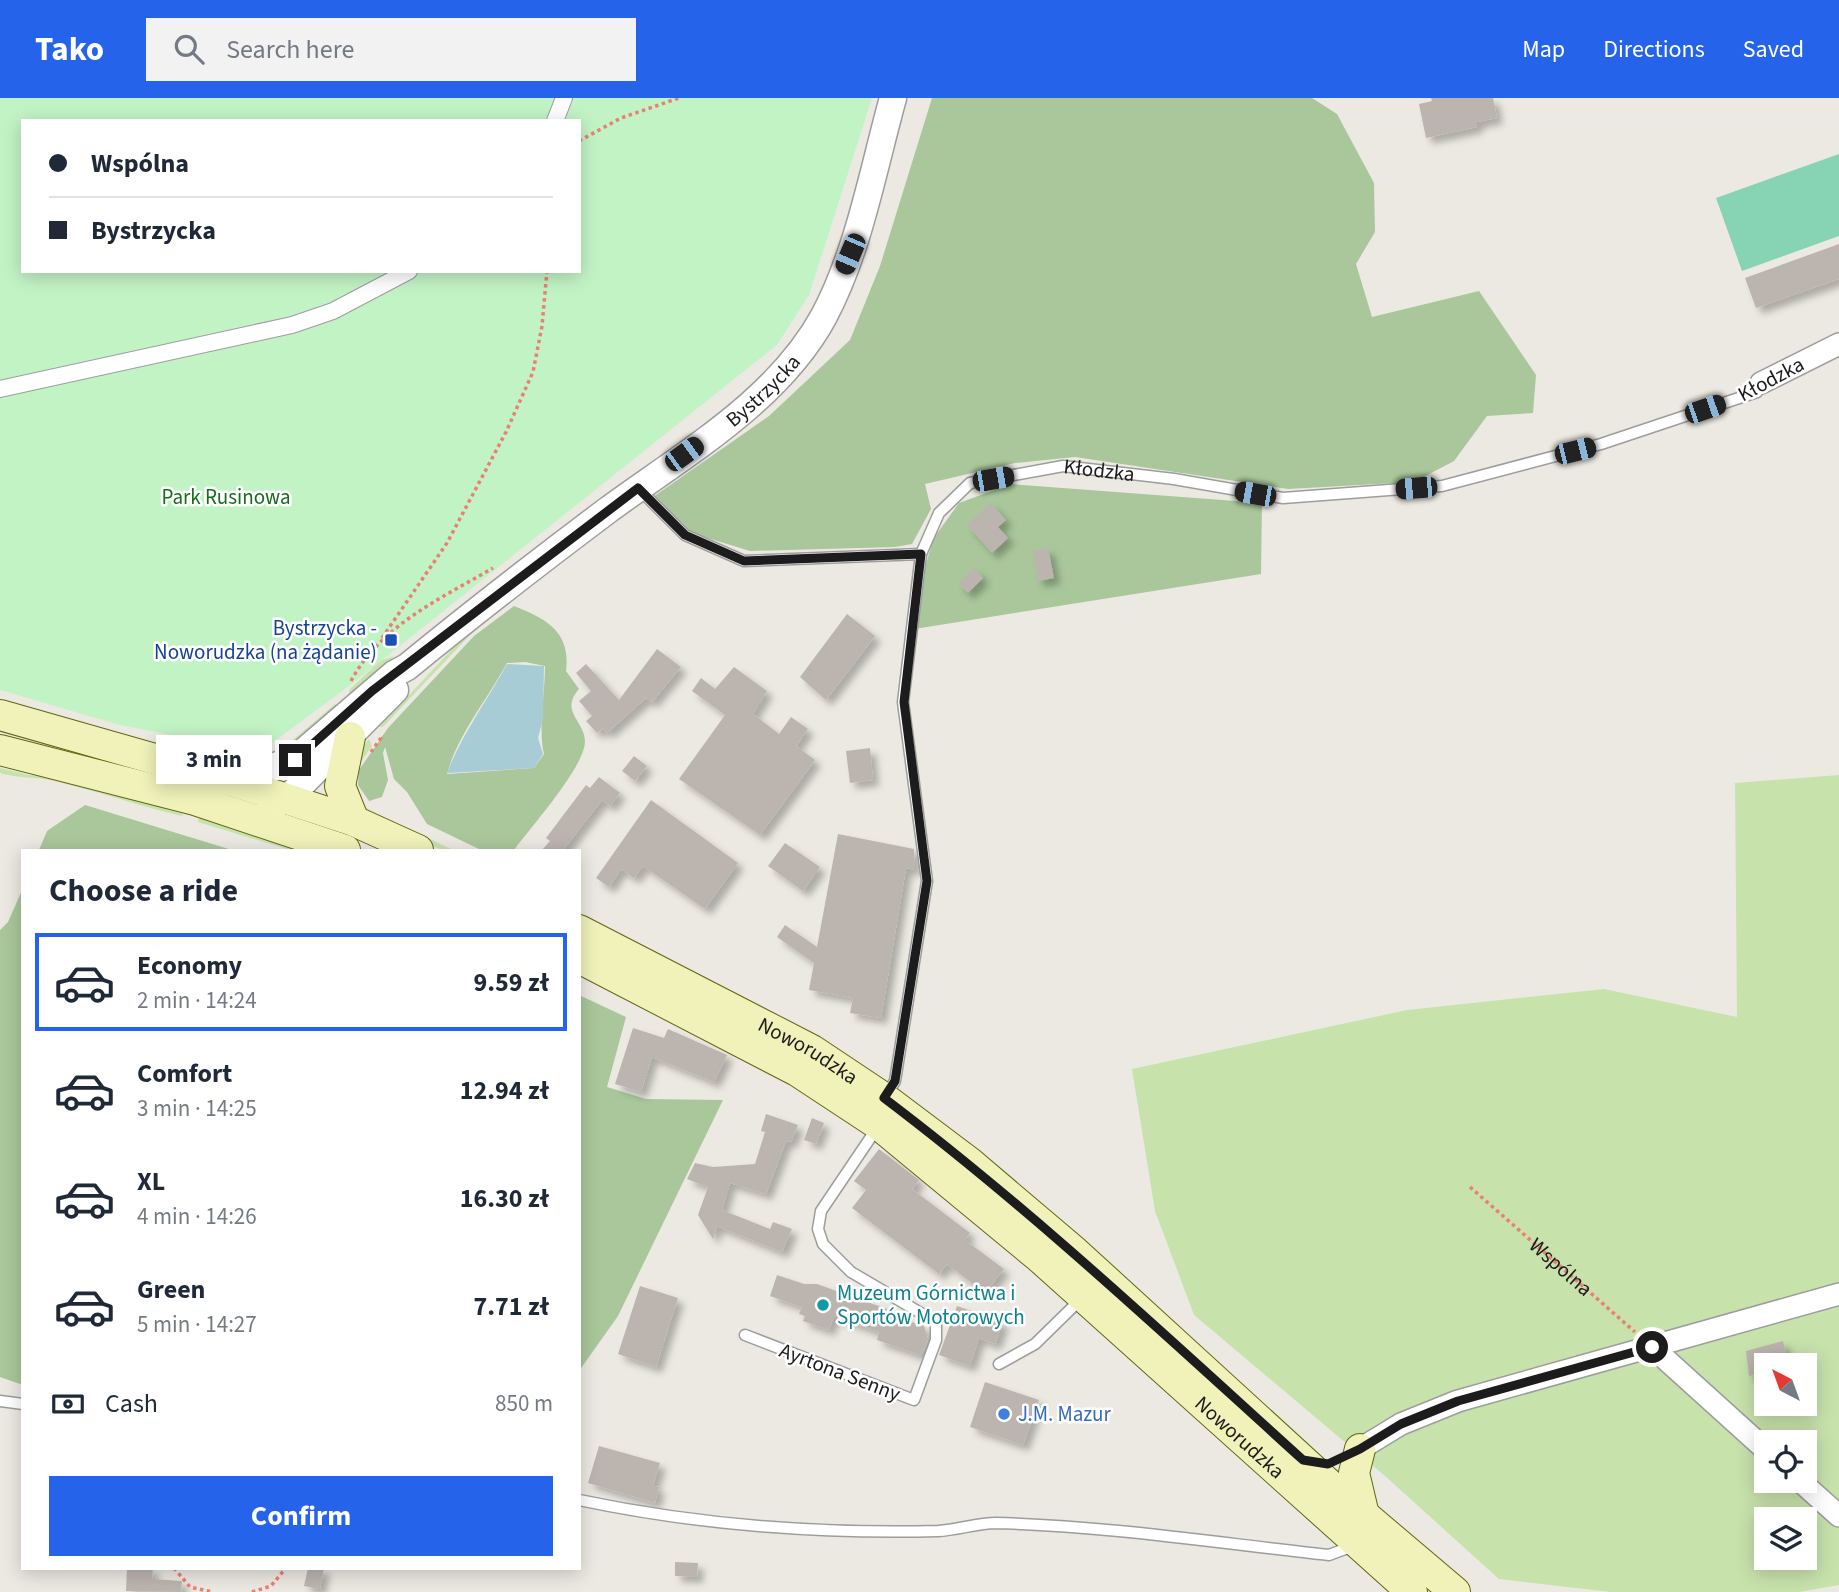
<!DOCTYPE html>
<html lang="en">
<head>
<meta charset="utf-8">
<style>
	body { margin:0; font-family:"Source Sans 3",sans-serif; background:#f2f2f3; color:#1f2937; height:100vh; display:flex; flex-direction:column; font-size:26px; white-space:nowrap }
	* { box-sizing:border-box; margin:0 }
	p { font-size:23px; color:#747a83 }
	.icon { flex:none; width:38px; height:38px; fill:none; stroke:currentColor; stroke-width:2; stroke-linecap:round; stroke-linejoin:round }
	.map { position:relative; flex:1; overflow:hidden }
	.details { position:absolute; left:21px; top:751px; width:560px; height:721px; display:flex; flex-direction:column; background:#fff; border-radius:0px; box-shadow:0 4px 18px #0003 }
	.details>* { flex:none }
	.guide { position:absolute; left:21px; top:21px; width:560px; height:154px; border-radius:0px; box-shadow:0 4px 18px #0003; display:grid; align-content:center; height:154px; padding:0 28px; background:#fff }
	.needle { width:46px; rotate:319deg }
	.buttons { position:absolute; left:1754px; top:1255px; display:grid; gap:14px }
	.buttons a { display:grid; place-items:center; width:63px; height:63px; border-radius:0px; background:#fff; box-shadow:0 4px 18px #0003; font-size:35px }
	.end { position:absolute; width:32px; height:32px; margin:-16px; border:9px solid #1c1c1c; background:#fff; box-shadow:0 0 0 4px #fff }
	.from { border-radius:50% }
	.bubble { position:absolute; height:49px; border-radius:0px; background:#fff; box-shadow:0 4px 18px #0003; font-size:23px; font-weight:700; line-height:49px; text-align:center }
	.car { position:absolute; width:21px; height:42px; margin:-21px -10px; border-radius:9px; box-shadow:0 0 5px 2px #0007; background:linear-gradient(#222 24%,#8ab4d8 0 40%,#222 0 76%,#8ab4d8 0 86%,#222 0) }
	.guide b { display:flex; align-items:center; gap:24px; height:66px; font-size:26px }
	.guide b+b { border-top:2px solid #e0e1e3 }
	.guide i { width:18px; height:18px; background:#1f2937 }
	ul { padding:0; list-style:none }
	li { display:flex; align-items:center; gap:21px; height:98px; margin:0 14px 10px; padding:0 14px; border:4px solid transparent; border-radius:0px }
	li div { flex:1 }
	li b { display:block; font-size:26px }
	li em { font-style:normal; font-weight:700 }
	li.selected { border-color:#2563eb }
	li>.icon { width:63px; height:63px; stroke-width:1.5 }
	h2 { padding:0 28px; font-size:32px; line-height:84px }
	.pay { display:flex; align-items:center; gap:18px; height:77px; padding:0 28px; font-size:26px }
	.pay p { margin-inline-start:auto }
	.action { display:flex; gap:14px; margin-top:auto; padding:14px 28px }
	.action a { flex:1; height:80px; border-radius:0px; background:#2563eb; color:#fff; font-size:28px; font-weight:700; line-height:80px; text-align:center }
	header { display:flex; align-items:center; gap:42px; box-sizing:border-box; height:98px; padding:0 35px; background:#2563eb; color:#fff }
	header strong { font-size:33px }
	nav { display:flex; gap:38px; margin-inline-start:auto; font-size:24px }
	.search { width:490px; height:63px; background:#f2f2f3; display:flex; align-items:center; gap:18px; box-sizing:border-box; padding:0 24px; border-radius:0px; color:#747a83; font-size:26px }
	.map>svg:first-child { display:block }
	.grass { fill:#c8e2ac; fill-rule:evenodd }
	.forest { fill:#a9c79b; fill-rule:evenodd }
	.park { fill:#c2f3c5; fill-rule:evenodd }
	.pitch { fill:#87d4b5 }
	.water { fill:#a7ccd6 }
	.building { fill:#bcb4af; filter:url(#shadow) }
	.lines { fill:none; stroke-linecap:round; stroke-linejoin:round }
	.service-casing { stroke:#9d9d9d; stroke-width:13 }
	.pedestrian-casing { stroke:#9d9d9d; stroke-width:18 }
	.minor-casing { stroke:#9d9d9d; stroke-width:24 }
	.tertiary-casing { stroke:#9d9d9d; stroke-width:29 }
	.secondary-casing { stroke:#5e660f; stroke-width:32 }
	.path { stroke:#eb7f74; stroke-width:3.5; stroke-dasharray:3.5 3.5; stroke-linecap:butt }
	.service { stroke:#fff; stroke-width:10 }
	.pedestrian { stroke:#fff; stroke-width:16 }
	.minor { stroke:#fff; stroke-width:21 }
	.tertiary { stroke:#fff; stroke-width:26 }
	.secondary { stroke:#f0f2ba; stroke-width:30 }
	.route { stroke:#1c1c1c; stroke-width:9 }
	.transit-dot { fill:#1a4fb4; stroke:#fff; stroke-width:2.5 }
	.culture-dot { fill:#0f9aa8; stroke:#fff; stroke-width:2.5 }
	.shop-dot { fill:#3f7fe0; stroke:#fff; stroke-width:2.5 }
	.labels { text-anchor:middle; stroke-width:5; stroke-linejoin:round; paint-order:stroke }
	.street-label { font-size:21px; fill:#1c1c1c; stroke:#fff }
	.park-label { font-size:21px; fill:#166d1c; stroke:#fff }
	.transit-label { font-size:21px; fill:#164399; stroke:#fff; text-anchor:end }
	.culture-label { font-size:21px; fill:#0d838f; stroke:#fff; text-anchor:start }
	.shop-label { font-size:21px; fill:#366cbe; stroke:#fff; text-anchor:start }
</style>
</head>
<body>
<header>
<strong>Tako</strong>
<div class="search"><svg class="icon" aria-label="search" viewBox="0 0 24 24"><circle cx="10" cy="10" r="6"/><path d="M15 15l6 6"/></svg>Search here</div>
<nav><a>Map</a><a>Directions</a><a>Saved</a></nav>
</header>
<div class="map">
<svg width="1839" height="1494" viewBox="0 0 1839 1494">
	<defs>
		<filter id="shadow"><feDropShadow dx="6" dy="6" stdDeviation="3.5" flood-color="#0004"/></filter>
	</defs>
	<rect width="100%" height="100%" fill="#ece9e2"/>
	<path class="grass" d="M 501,510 L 470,537 L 383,629 L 379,629 L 472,530 Z
		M 394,558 L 350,598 L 349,592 L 380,563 Z
		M 335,606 L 339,608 L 287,655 L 240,671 L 212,665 L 250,665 L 280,653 Z
		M 369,641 L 372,648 C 354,673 351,677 362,708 L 453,752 L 442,752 L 366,718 L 348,694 L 359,654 Z
		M 0,670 L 29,677 L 59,679 L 183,716 L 182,718 C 139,708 97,693 54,683 C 36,678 18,681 0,675 Z
		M 1839,677 L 1839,1487 L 1799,1494 L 1611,1494 L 1499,1481 L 1385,1378 L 1194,1217 L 1155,1113 L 1132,971 L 1407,912 L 1604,891 L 1737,919 L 1735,685 ZM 1766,1267 L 1804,1267 L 1804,1306 L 1766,1306 ZM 1766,1344 L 1804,1344 L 1804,1382 L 1766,1382 ZM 1766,1421 L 1804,1421 L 1804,1460 L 1766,1460 Z
		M 199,718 L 307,752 L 290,752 L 198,724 Z"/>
	<path class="forest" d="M 932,0 L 1312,0 L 1337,16 L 1374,85 L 1375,134 L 1356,166 L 1372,219 L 1479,193 L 1536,277 L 1533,315 L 1487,318 L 1454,363 L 1414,384 L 1288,391 L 1075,359 L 1015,365 L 925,386 L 931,411 L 912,446 L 895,449 L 750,453 L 688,434 L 653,399 L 769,318 L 850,242 L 880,168 Z
		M 1011,386 L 1262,405 L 1261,476 L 908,532 L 933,441 L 959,405 Z
		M 514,508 C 547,521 571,534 566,573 L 579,591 C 557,616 591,625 584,650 C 577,677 532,728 514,752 L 481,752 L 427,726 L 407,694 L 394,681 L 385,649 L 383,655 L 388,682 L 382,699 L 369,703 L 358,687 L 359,672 L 388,630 L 474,538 ZM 525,564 L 545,568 C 545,595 538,633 544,656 L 534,670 L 447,676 C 458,636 487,602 507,565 Z
		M 85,707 L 232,752 L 39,752 L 47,733 Z
		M 23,790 L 23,1287 L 0,1279 L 0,832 L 8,824 Z
		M 579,897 L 626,919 L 607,989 L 646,1001 L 723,1002 L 618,1218 L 579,1273 Z"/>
	<path class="park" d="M 0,0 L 872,0 L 809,197 L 777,247 L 357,582 L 260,654 L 120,627 L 0,592 ZM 23,23 L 579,23 L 579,173 L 23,173 Z"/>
	<path class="pitch" d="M 1839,56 L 1839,138 L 1742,173 L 1716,100 Z"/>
	<path class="water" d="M 507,566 L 544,568 L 543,621 L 538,640 L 543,656 L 534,670 L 447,675 C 462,636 487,603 507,566 Z"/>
	<path class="building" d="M 1431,0 L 1493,0 L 1497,20 L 1477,24 L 1477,29 L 1426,40 L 1419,6 L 1432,3 Z
		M 1839,146 L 1839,181 L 1756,210 L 1745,180 Z
		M 990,405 L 1006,422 L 998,429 L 1008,440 L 992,455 L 967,427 Z
		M 1048,450 L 1054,480 L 1038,483 L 1033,453 Z
		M 974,470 L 983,480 L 968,495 L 958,485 Z
		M 847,516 L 875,538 L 826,602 L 800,579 Z
		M 657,551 L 681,569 L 652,604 L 646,600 L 607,635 L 603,630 L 597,635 L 586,623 L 592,618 L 579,603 L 591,593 L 576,575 L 586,566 L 619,602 Z
		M 734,569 L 767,593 L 753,616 L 779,636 L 791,619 L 808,631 L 796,648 L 815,662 L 760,737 L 679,681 L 725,617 L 692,593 L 701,580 L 715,591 Z
		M 870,650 L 873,682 L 850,685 L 846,653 Z
		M 634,658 L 647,668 L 635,683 L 622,673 Z
		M 599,679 L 620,695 L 610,708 L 602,702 L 563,752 L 542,752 L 550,743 L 546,740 L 586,687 L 590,690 Z
		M 651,702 L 738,765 L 705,811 L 643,768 L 634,780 L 621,771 L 609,789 L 596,780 Z
		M 838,736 L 914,751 L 915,772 L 906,770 L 881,920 L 850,915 L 853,900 L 809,892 L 814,865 L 777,839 L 785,827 L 817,849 Z
		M 785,745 L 820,769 L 803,793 L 768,768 Z
		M 633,930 L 664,940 L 668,931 L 727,957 L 714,984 L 652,959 L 641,994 L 615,986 Z
		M 766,1016 L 798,1027 L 791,1044 L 786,1043 L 766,1096 L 730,1085 L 722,1112 L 770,1131 L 773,1124 L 792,1131 L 782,1154 L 717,1128 L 713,1141 L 698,1117 L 708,1089 L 687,1081 L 695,1065 L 713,1069 L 755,1066 L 765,1034 L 761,1033 Z
		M 812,1020 L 824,1025 L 816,1046 L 804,1042 Z
		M 879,1051 L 919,1082 L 912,1091 L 970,1135 L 965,1142 L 1004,1171 L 985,1195 L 947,1166 L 939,1176 L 852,1110 L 866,1092 L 854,1083 Z
		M 777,1177 L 804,1186 L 817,1186 L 887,1211 L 886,1216 L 924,1228 L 928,1241 L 924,1252 L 920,1257 L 877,1242 L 879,1234 L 834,1218 L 829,1232 L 803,1223 L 805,1218 L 799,1216 L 802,1209 L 770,1198 Z
		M 640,1188 L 678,1200 L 656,1269 L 618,1256 Z
		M 957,1208 L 1003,1224 L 995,1246 L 979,1240 L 970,1268 L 939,1257 Z
		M 1783,1243 L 1789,1267 L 1766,1267 L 1766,1274 L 1749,1278 L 1746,1253 Z
		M 985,1284 L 1039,1302 L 1023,1347 L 970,1329 Z
		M 599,1348 L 660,1365 L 653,1388 L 659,1389 L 655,1405 L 588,1385 Z
		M 675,1464 L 698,1465 L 697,1479 L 675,1478 Z
		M 127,1470 L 153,1470 L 152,1481 L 182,1483 L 181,1494 L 126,1493 Z
		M 308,1470 L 324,1470 L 320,1491 L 304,1488 Z"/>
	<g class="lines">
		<g class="service-casing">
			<g id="service">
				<path d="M 638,390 L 685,437 L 744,463 L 921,456"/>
				<path id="s2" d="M 885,999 L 895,983 L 927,783 L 903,604 L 921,456 L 939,415 L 970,385 L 1063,368 L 1174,381 L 1283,400 L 1442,388 L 1601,346 L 1757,294 L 1761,285"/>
				<path d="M 745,1237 L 914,1302 L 936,1242 L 936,1224 L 851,1174 L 823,1146 L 818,1131 L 821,1113 L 877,1030"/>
				<path d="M 999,1266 L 1035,1246 L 1081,1201"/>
				<path d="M 0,1303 L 23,1306"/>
				<path d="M 579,1402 C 698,1427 817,1436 938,1433 C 958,1432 977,1425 996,1425 C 1107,1428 1218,1445 1329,1457 L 1353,1448"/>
			</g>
		</g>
		<g class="pedestrian-casing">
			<path id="pedestrian" d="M 555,23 L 564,0
				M 0,291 L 292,227 L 333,213 L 409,173"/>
		</g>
		<g class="minor-casing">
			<path id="minor" d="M 1761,285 L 1839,246
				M 1652,1249 L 1766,1352
				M 1360,1351 L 1401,1326 L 1458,1303 L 1839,1196
				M 1799,1382 L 1839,1418"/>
		</g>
		<g class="tertiary-casing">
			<g id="tertiary">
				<path id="s3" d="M 232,683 L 295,661 L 394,576 L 407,569 C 473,515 540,463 608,412 C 684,356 778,303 824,218 C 859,152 873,72 893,0"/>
				<path d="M 270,706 L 286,702 L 395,592"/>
			</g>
		</g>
		<g class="secondary-casing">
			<g id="secondary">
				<path d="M 0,617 L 232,683 L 354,723 L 418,752"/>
				<path d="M 350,639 L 340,688 L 354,723"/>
				<path d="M 0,652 L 195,702 L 345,752"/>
				<path id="s4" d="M 579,832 L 812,952 L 884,1000 L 969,1064 L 1075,1154 L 1343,1399 L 1455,1494"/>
				<path id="s5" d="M 579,860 L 797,973 L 879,1027 L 1040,1160 L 1412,1494"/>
				<path d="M 1360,1351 L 1354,1375 L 1364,1417"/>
			</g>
		</g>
		<g class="path">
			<path d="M 579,43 L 621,20 L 679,0"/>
			<path d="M 382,540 L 447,445 L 506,334 L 533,274 L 542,228 L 547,173"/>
			<path d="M 351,583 C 381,527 440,501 493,470"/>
			<path d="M 371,654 L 381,640 L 378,638"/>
			<path id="s1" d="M 1470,1089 L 1635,1234"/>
			<path d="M 174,1470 L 190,1489 L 212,1494"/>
			<path d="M 252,1494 L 271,1488 L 286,1470"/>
		</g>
		<use href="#service" class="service"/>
		<use href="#pedestrian" class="pedestrian"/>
		<use href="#minor" class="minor"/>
		<use href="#tertiary" class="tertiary"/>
		<use href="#secondary" class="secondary"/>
	</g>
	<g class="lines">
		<path class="route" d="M 295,662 L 372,593 L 638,390 L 685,437 L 744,463 L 921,456 L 904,604 L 927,783 L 895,983 L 884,1000 C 1032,1112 1166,1238 1303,1362 L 1328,1366 L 1360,1351 L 1401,1326 L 1458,1303 L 1652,1249"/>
	</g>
	<rect class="transit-dot" x="384" y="535" width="14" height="14" rx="3.5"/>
	<circle class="culture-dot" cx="823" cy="1207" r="7"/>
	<circle class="shop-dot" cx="1004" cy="1316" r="7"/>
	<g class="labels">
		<g class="street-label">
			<text transform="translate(1771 281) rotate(-28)" y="7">Kłodzka</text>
			<text dy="7" stroke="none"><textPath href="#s3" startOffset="663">Bystrzycka</textPath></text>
			<text dy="7" stroke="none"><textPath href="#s2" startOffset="770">Kłodzka</textPath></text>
			<text dy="7" stroke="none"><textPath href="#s4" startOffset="259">Noworudzka</textPath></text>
			<text dy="7" stroke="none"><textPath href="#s1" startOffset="121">Wspólna</textPath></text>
			<text transform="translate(840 1274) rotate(21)" y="7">Ayrtona Senny</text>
			<text dy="7" stroke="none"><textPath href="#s5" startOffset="821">Noworudzka</textPath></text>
		</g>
		<g class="park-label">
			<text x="226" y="406">Park Rusinowa</text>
		</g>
		<g class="transit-label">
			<text x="377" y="537">Bystrzycka -<tspan x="377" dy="24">Noworudzka (na żądanie)</tspan></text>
		</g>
		<g class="culture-label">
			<text x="837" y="1202">Muzeum Górnictwa i<tspan x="837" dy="24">Sportów Motorowych</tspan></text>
		</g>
		<g class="shop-label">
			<text x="1018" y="1323">J.M. Mazur</text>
		</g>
	</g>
</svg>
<div class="buttons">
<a><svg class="needle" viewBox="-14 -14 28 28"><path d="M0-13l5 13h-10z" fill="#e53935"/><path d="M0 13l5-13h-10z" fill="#747a83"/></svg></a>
<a><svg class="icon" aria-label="locate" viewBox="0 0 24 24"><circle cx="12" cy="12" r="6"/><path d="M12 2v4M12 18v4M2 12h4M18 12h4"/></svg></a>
<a><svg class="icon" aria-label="layers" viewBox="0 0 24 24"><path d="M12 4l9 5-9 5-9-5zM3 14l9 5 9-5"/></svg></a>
</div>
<i class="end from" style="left:1652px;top:1249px"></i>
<i class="end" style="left:295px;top:662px"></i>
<div class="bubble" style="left:156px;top:637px;width:116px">3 min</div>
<i class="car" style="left:850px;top:156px;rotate:203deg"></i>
<i class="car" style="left:1705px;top:311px;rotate:71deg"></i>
<i class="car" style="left:1575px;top:353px;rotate:76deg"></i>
<i class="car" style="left:684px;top:356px;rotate:54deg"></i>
<i class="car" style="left:993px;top:381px;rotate:80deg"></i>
<i class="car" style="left:1416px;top:390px;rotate:265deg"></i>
<i class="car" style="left:1255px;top:396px;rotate:280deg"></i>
<div class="guide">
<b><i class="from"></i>Wspólna</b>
<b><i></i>Bystrzycka</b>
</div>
<section class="details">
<h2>Choose a ride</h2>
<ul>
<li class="selected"><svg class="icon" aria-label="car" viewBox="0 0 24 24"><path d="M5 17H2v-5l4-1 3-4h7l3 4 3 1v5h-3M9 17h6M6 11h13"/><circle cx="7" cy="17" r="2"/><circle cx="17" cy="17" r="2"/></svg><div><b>Economy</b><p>2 min · 14:24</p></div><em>9.59 zł</em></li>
<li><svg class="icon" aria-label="car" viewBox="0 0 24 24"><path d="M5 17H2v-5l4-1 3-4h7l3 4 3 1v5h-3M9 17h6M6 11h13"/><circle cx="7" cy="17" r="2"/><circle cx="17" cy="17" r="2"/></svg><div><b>Comfort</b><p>3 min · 14:25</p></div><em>12.94 zł</em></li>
<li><svg class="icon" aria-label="car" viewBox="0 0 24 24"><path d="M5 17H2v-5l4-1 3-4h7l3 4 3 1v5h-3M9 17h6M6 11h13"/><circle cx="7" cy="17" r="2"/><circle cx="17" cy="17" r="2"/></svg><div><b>XL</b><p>4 min · 14:26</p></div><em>16.30 zł</em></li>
<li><svg class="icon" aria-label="car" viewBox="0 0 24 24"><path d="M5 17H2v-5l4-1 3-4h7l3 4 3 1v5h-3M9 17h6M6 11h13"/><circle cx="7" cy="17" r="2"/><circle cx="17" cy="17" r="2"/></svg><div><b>Green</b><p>5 min · 14:27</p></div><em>7.71 zł</em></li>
</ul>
<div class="pay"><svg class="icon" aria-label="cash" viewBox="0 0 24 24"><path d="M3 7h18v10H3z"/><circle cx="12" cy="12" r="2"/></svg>Cash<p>850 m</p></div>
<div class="action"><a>Confirm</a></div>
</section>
</div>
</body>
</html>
